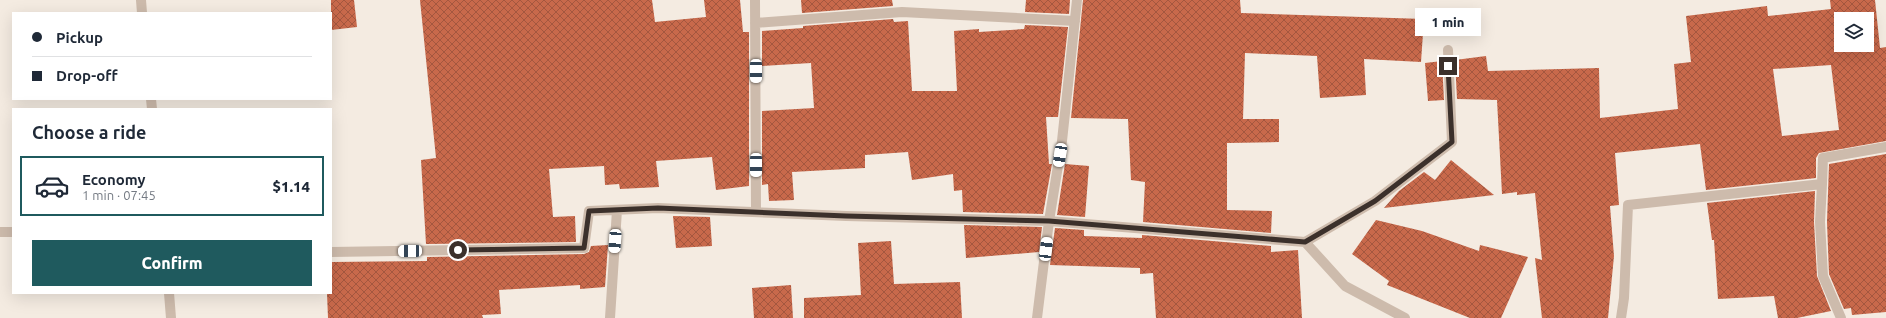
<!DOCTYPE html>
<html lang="en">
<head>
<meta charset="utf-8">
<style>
	body { margin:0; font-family:Ubuntu,sans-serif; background:#f6f6f7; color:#1f2937; height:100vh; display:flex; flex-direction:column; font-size:15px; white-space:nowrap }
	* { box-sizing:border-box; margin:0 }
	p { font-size:13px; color:#747a83 }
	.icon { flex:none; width:22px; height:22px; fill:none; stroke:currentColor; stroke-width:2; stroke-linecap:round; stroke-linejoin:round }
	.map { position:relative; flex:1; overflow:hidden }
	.sheet { position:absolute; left:12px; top:108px; width:320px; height:186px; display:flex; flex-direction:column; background:#fff; border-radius:0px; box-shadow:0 4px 16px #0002 }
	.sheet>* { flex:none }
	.hud { position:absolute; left:12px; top:12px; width:320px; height:88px; border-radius:0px; box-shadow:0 4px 16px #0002; display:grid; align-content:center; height:88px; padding:0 20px; background:#fff }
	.fabs { position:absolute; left:1834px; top:12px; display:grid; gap:8px }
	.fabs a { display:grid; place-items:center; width:40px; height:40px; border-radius:0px; background:#fff; box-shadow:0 4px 16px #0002; font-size:20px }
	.end { position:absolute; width:18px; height:18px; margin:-9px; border:5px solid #3b302b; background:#fff; box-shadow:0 0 0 2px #fff }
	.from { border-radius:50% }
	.bubble { position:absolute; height:28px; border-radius:0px; background:#fff; box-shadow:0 4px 16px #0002; font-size:13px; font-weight:800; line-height:28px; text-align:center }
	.car { position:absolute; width:12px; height:24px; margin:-12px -6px; border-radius:5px; box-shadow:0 0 3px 1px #0007; background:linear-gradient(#fff 24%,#345 0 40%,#fff 0 76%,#345 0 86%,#fff 0) }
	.hud b { display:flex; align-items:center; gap:14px; height:38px; font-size:15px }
	.hud b+b { border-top:1px solid #e0e1e3 }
	.hud i { width:10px; height:10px; background:#1f2937 }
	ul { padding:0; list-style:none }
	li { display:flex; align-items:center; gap:12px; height:60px; margin:0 8px 6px; padding:0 12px; border:2px solid transparent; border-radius:0px }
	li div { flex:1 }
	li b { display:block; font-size:15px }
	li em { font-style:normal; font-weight:800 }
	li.active { border-color:#1f5a5e }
	li>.icon { width:36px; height:36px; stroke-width:1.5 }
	h2 { padding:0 20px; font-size:18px; line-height:48px }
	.action { display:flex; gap:8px; margin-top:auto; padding:8px 20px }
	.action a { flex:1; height:46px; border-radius:0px; background:#1f5a5e; color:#fff; font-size:16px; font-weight:800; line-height:46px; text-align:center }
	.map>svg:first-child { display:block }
	.building { fill:url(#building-cross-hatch); fill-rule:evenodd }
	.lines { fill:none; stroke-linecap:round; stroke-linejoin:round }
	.minor { stroke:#cdbbac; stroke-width:10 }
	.route { stroke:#3b302b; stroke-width:5 }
</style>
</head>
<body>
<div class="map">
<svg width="1886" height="318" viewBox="0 0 1886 318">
	<defs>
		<pattern id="building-cross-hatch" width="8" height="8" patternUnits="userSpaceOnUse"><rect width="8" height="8" fill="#c8694b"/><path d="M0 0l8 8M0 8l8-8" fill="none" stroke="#a4573f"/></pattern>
	</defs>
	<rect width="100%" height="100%" fill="#f4ebe1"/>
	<path class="building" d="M 331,0 L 354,0 L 357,27 L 331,30 Z
		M 420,0 L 652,0 L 655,22 L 706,17 L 704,0 L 740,0 L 743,32 L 749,32 L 749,186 L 716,190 L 712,157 L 656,161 L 659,187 L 620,189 L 619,184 L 605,185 L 604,166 L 549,169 L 553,217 L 575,216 L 576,242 L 426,244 L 421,160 L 436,158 Z
		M 801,0 L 892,0 L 893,6 L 802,13 Z
		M 1026,0 L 1070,0 L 1069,14 L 1025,12 Z
		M 1083,0 L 1240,0 L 1241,13 L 1424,19 L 1421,62 L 1364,59 L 1366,95 L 1320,98 L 1317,56 L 1245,53 L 1243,119 L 1279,119 L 1279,142 L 1227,143 L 1227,210 L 1272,211 L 1271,233 L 1143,222 L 1145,182 L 1131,180 L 1128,119 L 1071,118 Z
		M 1830,0 L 1875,0 L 1880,48 L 1886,47 L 1886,141 L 1819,153 L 1816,158 L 1816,178 L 1706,190 L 1700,144 L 1615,153 L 1619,205 L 1610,206 L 1614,256 L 1608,318 L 1542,318 L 1535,258 L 1542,260 L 1535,193 L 1517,195 L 1517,192 L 1502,194 L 1497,100 L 1457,99 L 1455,60 L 1486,56 L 1488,71 L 1599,68 L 1600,118 L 1678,109 L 1674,64 L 1691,62 L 1686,16 L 1767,6 L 1768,16 L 1831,9 ZM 1841,19 L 1867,19 L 1867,45 L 1841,45 ZM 1831,65 L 1839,130 L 1782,136 L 1773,69 Z
		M 893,19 L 894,22 L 908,21 L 912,91 L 957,91 L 954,31 L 979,29 L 979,32 L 1024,29 L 1025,25 L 1068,27 L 1058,117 L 1046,117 L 1049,164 L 1052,164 L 1043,214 L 963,212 L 962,190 L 954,191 L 953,174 L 912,180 L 908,152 L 865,155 L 865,168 L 792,172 L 794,200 L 769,201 L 768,184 L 762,185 L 762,111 L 814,108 L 811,63 L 762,66 L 762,31 L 803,28 L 803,26 Z
		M 1442,61 L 1444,100 L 1428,101 L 1425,63 Z
		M 1886,154 L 1886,312 L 1852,315 L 1851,308 L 1844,309 L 1829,274 L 1827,222 L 1829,164 Z
		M 1451,160 L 1494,195 L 1384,208 L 1399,191 L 1424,172 L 1435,180 Z
		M 1065,164 L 1089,166 L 1085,217 L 1057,215 Z
		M 1815,191 L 1814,222 L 1817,276 L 1831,311 L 1797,318 L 1778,318 L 1774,296 L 1718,299 L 1714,240 L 1712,240 L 1707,203 Z
		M 673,216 L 710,217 L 712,246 L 676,248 Z
		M 1376,220 L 1422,231 L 1479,251 L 1480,245 L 1528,257 L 1501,318 L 1470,318 L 1387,285 L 1389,281 L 1352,254 Z
		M 964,225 L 1042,227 L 1039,252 L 966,258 Z
		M 1055,228 L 1084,230 L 1084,236 L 1142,238 L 1142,235 L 1271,246 L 1271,252 L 1298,250 L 1302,318 L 1156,318 L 1153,273 L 1140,274 L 1140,268 L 1050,265 Z
		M 891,241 L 894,284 L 960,282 L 962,318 L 804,318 L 804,298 L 861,295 L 858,243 Z
		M 608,245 L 605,287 L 580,289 L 580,285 L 499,290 L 501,314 L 482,315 L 483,318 L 328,318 L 327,293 L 331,293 L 331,262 L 427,261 L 427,257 L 584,254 L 589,252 L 591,246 Z
		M 791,285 L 793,318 L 754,318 L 752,288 Z"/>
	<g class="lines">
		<path class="minor" d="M 141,0 L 142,13
			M 755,0 L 756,212
			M 1077,0 L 1062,141 L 1049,221 L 1305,242 L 1375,201 L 1452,142 L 1448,50
			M 755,23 L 902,12 L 1075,21
			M 151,99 L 152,109
			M 1822,184 L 1820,222 L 1823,276 L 1841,318
			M 0,232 L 13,232
			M 1305,242 L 1345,286 L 1405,318
			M 331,252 L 584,248 L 589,211 L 658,208 L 846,216 L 1049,221 L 1037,318
			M 169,293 L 171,318
			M 610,318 L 617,210
			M 1621,318 L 1624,298 L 1628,205 L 1822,184 L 1823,158 L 1886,147"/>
	</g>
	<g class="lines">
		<path class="route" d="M 458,250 L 584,248 L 589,211 L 658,208 L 846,216 L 1049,221 L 1305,242 L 1375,201 L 1452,142 L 1448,66"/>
	</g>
</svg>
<div class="fabs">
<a><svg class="icon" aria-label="layers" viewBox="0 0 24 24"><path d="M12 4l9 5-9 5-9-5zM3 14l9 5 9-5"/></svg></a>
</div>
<i class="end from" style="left:458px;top:250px"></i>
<i class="end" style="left:1448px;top:66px"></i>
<div class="bubble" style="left:1415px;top:8px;width:66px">1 min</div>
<i class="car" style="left:756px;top:71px;rotate:180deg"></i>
<i class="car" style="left:1060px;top:155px;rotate:189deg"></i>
<i class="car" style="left:756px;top:165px;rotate:180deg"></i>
<i class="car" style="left:615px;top:241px;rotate:184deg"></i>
<i class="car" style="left:1046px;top:249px;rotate:7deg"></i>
<i class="car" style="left:410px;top:251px;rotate:269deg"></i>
<div class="hud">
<b><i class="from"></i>Pickup</b>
<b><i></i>Drop-off</b>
</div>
<section class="sheet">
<h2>Choose a ride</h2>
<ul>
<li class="active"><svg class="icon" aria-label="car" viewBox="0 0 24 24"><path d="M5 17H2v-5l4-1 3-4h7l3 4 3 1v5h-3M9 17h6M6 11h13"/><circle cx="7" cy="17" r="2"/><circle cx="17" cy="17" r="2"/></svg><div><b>Economy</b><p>1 min · 07:45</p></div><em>$1.14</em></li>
</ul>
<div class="action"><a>Confirm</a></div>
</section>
</div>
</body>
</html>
